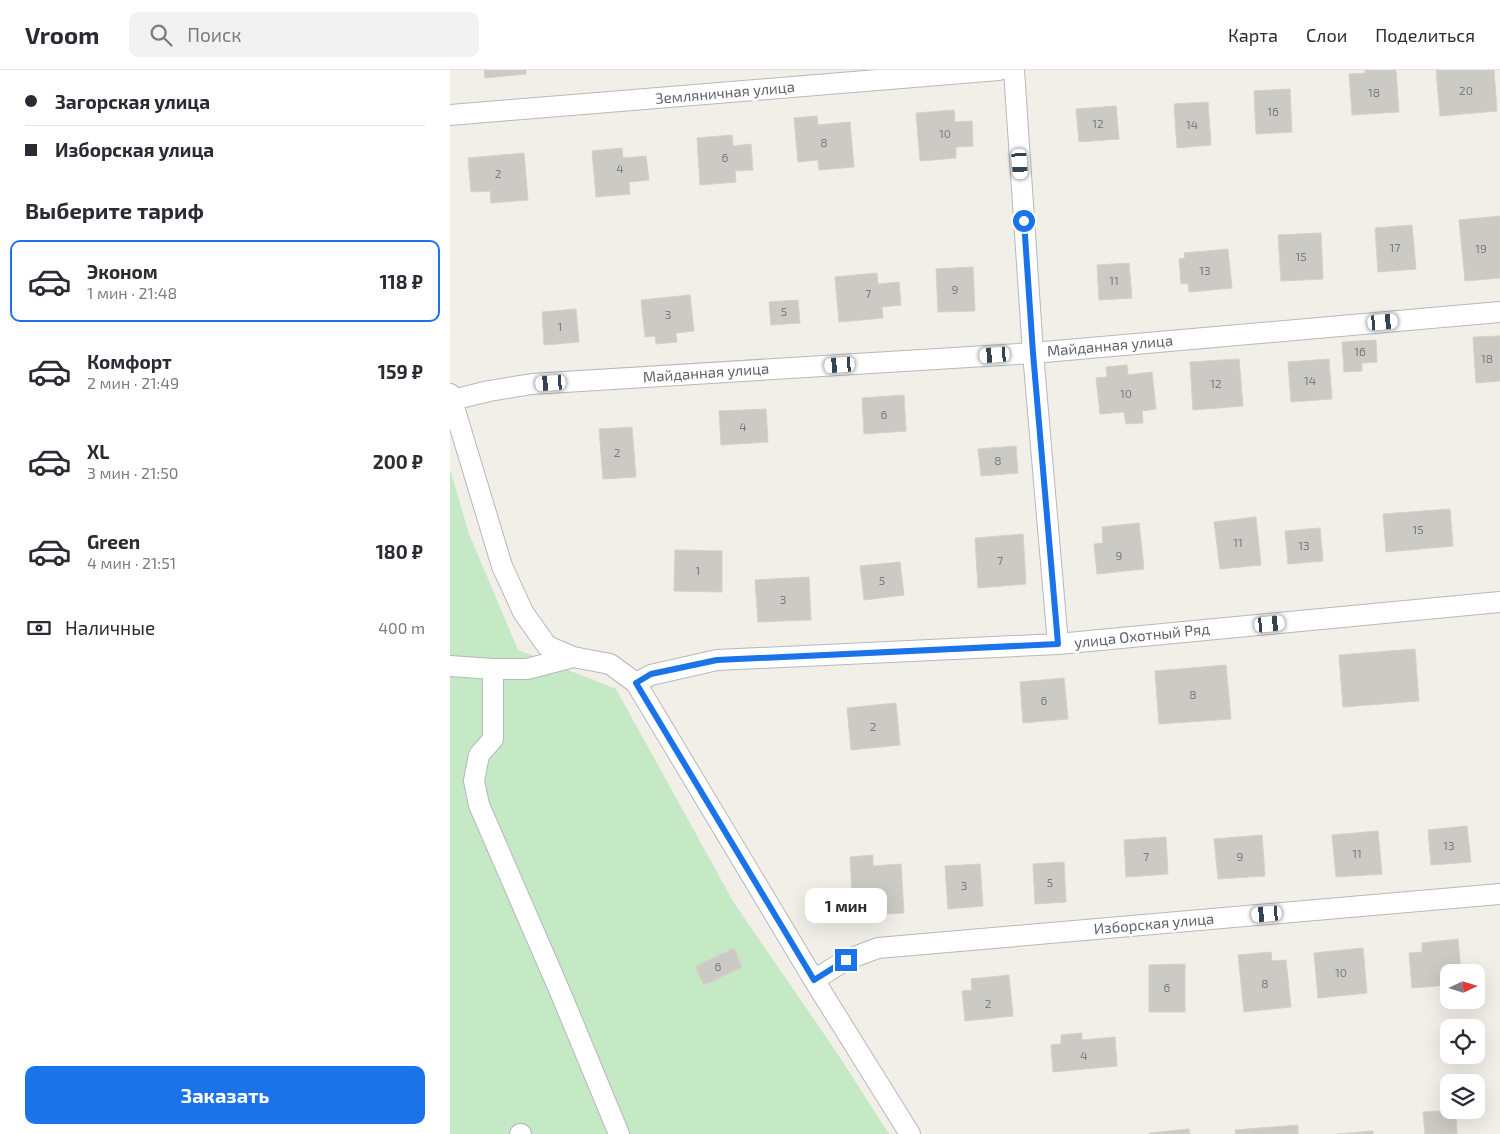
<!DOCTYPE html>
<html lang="ru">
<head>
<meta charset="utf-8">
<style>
	body { margin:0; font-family:"Exo 2",sans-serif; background:#f2f2f3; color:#2b2b33; height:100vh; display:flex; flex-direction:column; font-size:19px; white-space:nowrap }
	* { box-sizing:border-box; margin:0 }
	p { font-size:16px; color:#7c7c81 }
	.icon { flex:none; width:28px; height:28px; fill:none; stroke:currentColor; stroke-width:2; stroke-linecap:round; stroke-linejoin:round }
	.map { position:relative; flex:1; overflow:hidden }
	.details { display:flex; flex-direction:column; background:#fff; width:450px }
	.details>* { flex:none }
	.hud { display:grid; align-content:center; height:110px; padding:0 25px; background:#fff }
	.needle { width:32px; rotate:86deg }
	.buttons { position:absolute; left:990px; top:894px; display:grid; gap:10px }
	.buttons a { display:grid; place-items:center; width:45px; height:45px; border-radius:10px; background:#fff; box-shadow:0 5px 20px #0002; font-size:25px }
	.end { position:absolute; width:22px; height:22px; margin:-11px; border:6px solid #1a73e8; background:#fff; box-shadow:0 0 0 2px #fff }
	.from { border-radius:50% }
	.bubble { position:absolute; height:35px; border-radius:10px; background:#fff; box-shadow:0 5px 20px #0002; font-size:16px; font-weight:700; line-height:35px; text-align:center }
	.car { position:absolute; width:15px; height:30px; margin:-15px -8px; border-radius:6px; box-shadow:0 0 4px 1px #0007; background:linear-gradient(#fff 24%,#345 0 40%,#fff 0 76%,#345 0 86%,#fff 0) }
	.hud b { display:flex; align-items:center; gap:18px; height:48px; font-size:19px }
	.hud b+b { border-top:1px solid #e1e1e2 }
	.hud i { width:12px; height:12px; background:#2b2b33 }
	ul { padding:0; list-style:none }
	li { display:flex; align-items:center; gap:15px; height:82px; margin:0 10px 8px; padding:0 15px; border:2px solid transparent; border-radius:10px }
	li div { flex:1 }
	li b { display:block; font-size:19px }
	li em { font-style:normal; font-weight:700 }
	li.selected { border-color:#1a73e8 }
	li>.icon { width:45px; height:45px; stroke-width:1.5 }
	h2 { padding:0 25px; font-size:22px; line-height:60px }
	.pay { display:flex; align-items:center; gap:12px; height:55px; padding:0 25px; font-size:19px }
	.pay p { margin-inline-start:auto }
	.button { display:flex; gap:10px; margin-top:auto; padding:10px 25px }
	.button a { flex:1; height:58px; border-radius:10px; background:#1a73e8; color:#fff; font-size:20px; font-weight:700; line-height:58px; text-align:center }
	header { display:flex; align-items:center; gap:30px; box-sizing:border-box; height:70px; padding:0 25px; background:#fff; border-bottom:1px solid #e1e1e2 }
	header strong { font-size:24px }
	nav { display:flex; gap:28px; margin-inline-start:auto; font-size:18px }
	.search { width:350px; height:45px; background:#f2f2f3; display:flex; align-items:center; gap:12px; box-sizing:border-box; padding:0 18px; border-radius:10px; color:#7c7c81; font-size:19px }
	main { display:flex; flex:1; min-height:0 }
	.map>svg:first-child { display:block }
	.green { fill:#c5e8c5 }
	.building { fill:#cccac5; stroke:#d6d1c6 }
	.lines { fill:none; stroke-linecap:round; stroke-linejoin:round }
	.street-casing { stroke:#b5b8bc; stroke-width:22 }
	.street { stroke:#fff; stroke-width:20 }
	.route { stroke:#1a73e8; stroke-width:6 }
	.labels { text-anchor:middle; stroke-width:5; stroke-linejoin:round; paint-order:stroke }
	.number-label { font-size:12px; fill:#7a7d7f }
	.street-label { font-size:15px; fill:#5f6368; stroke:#fff }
</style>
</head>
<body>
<header>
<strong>Vroom</strong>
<div class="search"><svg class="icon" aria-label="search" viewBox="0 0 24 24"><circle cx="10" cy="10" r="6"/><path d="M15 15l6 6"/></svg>Поиск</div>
<nav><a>Карта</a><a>Слои</a><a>Поделиться</a></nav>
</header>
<main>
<section class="details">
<div class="hud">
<b><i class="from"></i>Загорская улица</b>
<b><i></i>Изборская улица</b>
</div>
<h2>Выберите тариф</h2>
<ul>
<li class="selected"><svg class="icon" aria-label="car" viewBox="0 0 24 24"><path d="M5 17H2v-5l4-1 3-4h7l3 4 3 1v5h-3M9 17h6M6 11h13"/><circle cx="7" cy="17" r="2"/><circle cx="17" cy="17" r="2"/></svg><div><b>Эконом</b><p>1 мин · 21:48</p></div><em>118 ₽</em></li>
<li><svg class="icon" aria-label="car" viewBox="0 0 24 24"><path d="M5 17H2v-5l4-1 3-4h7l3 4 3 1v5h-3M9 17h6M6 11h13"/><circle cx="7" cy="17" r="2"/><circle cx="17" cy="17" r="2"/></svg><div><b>Комфорт</b><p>2 мин · 21:49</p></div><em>159 ₽</em></li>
<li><svg class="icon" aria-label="car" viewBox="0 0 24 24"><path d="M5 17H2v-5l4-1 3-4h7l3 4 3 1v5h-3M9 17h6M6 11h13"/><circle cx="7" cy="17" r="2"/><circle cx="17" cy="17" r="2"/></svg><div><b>XL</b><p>3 мин · 21:50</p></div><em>200 ₽</em></li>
<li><svg class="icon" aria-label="car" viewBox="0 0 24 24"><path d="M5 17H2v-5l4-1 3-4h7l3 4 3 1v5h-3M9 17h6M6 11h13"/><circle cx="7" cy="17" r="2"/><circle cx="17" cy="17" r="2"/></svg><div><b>Green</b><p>4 мин · 21:51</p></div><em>180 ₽</em></li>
</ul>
<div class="pay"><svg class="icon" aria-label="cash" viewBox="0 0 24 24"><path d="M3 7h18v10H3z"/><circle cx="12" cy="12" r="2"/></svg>Наличные<p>400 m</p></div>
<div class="button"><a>Заказать</a></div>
</section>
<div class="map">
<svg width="1050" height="1064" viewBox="0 0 1050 1064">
	<rect width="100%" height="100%" fill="#f1efe8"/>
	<path class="green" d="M 0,399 L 19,464 L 68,580 L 166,619 L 284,833 L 387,983 L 439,1064 L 0,1064 Z"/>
	<path class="building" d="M 34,0 L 76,0 L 76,4 L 35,8 Z
		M 915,0 L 946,0 L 949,42 L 902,45 L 899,4 L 915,3 Z
		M 986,0 L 1044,0 L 1047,41 L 990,46 Z
		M 840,19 L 842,62 L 806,64 L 804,21 Z
		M 758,32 L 761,75 L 727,78 L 724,34 Z
		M 666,36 L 669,69 L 629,72 L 626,39 Z
		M 504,40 L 505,52 L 522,51 L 523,76 L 506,77 L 506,88 L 470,91 L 466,43 Z
		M 367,46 L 368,55 L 400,52 L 404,97 L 369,100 L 368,90 L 348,92 L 344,48 Z
		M 282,65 L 283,76 L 301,74 L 303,100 L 285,101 L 286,112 L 250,115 L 247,68 Z
		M 172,78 L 173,88 L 196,86 L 199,110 L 179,112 L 180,124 L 146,127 L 142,81 Z
		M 74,83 L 78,130 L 41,133 L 40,121 L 21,122 L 18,88 Z
		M 1050,146 L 1050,208 L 1015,211 L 1009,150 Z
		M 962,155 L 966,199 L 928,202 L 925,158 Z
		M 871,163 L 873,209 L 831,211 L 828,165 Z
		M 778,179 L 782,218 L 739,222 L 738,213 L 731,214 L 729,189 L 735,188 L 734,183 Z
		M 679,193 L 682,228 L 649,230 L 647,195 Z
		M 523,197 L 525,241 L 488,242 L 486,199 Z
		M 427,203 L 428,214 L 449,212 L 451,235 L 432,237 L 433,248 L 389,252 L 385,207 Z
		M 240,225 L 244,261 L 226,263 L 227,272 L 206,274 L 205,266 L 195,267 L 191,230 Z
		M 348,230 L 350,253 L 321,255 L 319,232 Z
		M 126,239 L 129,272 L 94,275 L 92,242 Z
		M 1050,266 L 1050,311 L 1026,313 L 1023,267 Z
		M 926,270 L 927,292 L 912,293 L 912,301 L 894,302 L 892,272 Z
		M 789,289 L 793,336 L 743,340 L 740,292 Z
		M 879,289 L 882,329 L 841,332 L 838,292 Z
		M 677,295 L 678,305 L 702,302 L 706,339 L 692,341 L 693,353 L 676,354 L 674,342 L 650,344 L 646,308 L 657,307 L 656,297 Z
		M 454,325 L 456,361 L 414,364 L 412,328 Z
		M 316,339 L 318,372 L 271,375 L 269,341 Z
		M 182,357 L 186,407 L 153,409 L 149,359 Z
		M 566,376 L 568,403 L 531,406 L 528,379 Z
		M 1000,439 L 1003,476 L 936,482 L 933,444 Z
		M 806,447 L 811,495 L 770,499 L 764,452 Z
		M 689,453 L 694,499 L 647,504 L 644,474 L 653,473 L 652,457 Z
		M 870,458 L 873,491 L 838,494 L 835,461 Z
		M 573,464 L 576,514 L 528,518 L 525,468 Z
		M 225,480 L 272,481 L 272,522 L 224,521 Z
		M 450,492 L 454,525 L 414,530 L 410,496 Z
		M 359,507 L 361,550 L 308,552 L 305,510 Z
		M 965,579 L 969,631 L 893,637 L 889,585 Z
		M 776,595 L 781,649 L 709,654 L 705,601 Z
		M 614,608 L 618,649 L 573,653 L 570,612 Z
		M 446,633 L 450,675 L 401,680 L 397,638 Z
		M 1017,756 L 1021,792 L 981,795 L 978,760 Z
		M 928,761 L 932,804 L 886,807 L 882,765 Z
		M 812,765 L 815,806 L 768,809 L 764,769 Z
		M 716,767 L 718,804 L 676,807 L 674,770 Z
		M 423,785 L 423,796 L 451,794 L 454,843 L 418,845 L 418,839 L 403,840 L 400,787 Z
		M 614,792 L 616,832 L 585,834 L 583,794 Z
		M 530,794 L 533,836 L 498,839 L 495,796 Z
		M 1008,869 L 1011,902 L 999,902 L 999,915 L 962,918 L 959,883 L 972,882 L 972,873 Z
		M 284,878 L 292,897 L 254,915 L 245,897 Z
		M 913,878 L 917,923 L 868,928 L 864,883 Z
		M 821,882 L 822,891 L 836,890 L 841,937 L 794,942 L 788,885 Z
		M 735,894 L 735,942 L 699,942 L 699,895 Z
		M 559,905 L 563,946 L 515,951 L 512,921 L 522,920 L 521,909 Z
		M 632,963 L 632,970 L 665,967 L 667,996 L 603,1002 L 601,975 L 611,974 L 611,965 Z
		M 1006,1040 L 1007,1064 L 975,1064 L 973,1042 Z
		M 848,1055 L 848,1064 L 786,1064 L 785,1060 Z
		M 739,1059 L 740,1064 L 699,1064 L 699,1063 Z
		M 923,1061 L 923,1064 L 887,1064 Z"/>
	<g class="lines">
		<g class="street-casing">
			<path id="street" d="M 564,0 L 583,283 L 608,574
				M 0,45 L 549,0
				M 0,324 L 52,496 L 73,542 L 97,576 L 123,587 L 160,594 L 186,613 L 364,910 L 460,1064
				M 2,330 L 39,321 L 82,314 L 583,283 L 1050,242
				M 0,596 L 43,599 L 77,599 L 123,587
				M 43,599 L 43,669 L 29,685 L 24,711 L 29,735 L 111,924 L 169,1064
				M 186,613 L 201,605 L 267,590 L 608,574 L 1050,532
				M 364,910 L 396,890 L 428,878 L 1050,824
				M 70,1064 L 71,1064"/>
		</g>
		<use href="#street" class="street"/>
	</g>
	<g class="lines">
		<path class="route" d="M 396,890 L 364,910 L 186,613 L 201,604 L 267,590 L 608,574 L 583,283 L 574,151"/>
	</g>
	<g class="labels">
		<g class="number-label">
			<text x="1016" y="25">20</text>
			<text x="924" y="27">18</text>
			<text x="823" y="46">16</text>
			<text x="648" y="58">12</text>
			<text x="742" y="59">14</text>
			<text x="495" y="68">10</text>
			<text x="374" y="77">8</text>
			<text x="275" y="92">6</text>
			<text x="170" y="103">4</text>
			<text x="48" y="108">2</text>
			<text x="945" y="182">17</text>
			<text x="1031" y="183">19</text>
			<text x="851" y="191">15</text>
			<text x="755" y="205">13</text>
			<text x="664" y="215">11</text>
			<text x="505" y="224">9</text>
			<text x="418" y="228">7</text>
			<text x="334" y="246">5</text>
			<text x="218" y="249">3</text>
			<text x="110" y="261">1</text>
			<text x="910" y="286">16</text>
			<text x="1037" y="293">18</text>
			<text x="860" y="315">14</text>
			<text x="766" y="318">12</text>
			<text x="676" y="328">10</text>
			<text x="434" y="349">6</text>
			<text x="293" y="361">4</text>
			<text x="167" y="387">2</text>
			<text x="548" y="395">8</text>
			<text x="968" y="464">15</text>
			<text x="788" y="477">11</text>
			<text x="854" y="480">13</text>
			<text x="669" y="490">9</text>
			<text x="550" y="495">7</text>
			<text x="248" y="505">1</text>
			<text x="432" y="515">5</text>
			<text x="333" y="534">3</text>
			<text x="743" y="629">8</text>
			<text x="594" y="635">6</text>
			<text x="423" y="661">2</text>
			<text x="999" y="780">13</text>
			<text x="907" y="788">11</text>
			<text x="696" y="791">7</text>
			<text x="790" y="791">9</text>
			<text x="600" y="817">5</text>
			<text x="514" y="820">3</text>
			<text x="268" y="901">6</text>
			<text x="891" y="907">10</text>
			<text x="815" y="918">8</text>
			<text x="717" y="922">6</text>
			<text x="538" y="938">2</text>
			<text x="634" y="990">4</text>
		</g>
		<g class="street-label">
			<text transform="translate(275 23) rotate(-5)" y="5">Земляничная улица</text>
			<text transform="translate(660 276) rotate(-5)" y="5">Майданная улица</text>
			<text transform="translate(256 303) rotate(-4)" y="5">Майданная улица</text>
			<text transform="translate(692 566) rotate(-6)" y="5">улица Охотный Ряд</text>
			<text transform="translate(704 854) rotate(-5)" y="5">Изборская улица</text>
		</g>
	</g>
</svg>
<div class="buttons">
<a><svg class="needle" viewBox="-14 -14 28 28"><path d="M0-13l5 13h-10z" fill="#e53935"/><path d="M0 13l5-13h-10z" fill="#7c7c81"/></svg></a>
<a><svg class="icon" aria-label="locate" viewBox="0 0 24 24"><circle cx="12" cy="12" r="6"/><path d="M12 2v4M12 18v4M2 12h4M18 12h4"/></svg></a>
<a><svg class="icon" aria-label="layers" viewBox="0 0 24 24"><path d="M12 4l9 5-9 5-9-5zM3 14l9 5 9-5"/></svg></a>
</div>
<i class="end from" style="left:574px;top:151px"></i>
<i class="end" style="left:396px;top:890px"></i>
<div class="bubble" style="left:355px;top:818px;width:82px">1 мин</div>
<i class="car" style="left:570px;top:94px;rotate:176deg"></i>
<i class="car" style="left:933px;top:252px;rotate:85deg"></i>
<i class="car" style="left:545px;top:285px;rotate:266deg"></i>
<i class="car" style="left:390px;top:295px;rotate:266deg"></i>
<i class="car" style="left:101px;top:313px;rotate:266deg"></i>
<i class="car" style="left:820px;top:554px;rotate:84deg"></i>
<i class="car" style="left:817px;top:844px;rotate:265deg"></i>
</div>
</main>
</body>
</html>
